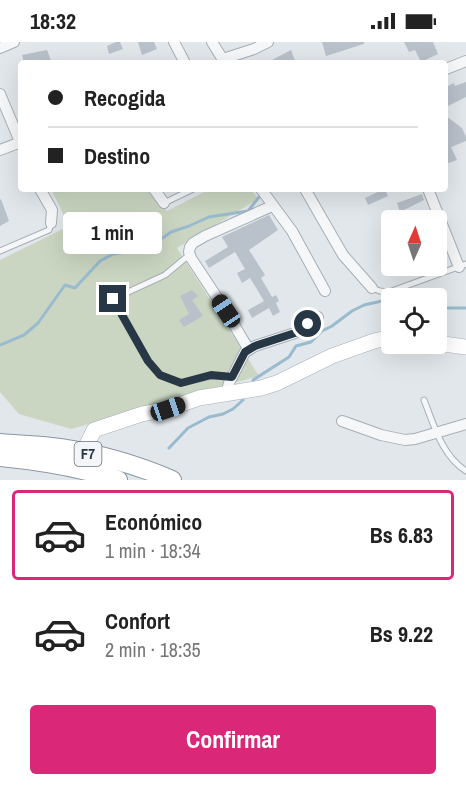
<!DOCTYPE html>
<html lang="es">
<head>
<meta charset="utf-8">
<style>
	body { margin:0; font-family:"Archivo Narrow",sans-serif; background:#f6f6f6; color:#222; height:100vh; display:flex; flex-direction:column; font-size:22px; white-space:nowrap }
	* { box-sizing:border-box; margin:0 }
	p { font-size:20px; color:#767676 }
	.icon { flex:none; width:33px; height:33px; fill:none; stroke:currentColor; stroke-width:2; stroke-linecap:round; stroke-linejoin:round }
	.map { position:relative; height:438px; overflow:hidden }
	.sheet { display:flex; flex-direction:column; background:#fff; flex:1 }
	.sheet>* { flex:none }
	.hud { position:absolute; left:18px; top:18px; width:430px; height:132px; border-radius:6px; box-shadow:0 6px 24px #0002; display:grid; align-content:center; height:132px; padding:0 30px; background:#fff }
	.needle { width:39px; rotate:3deg }
	.controls { position:absolute; left:381px; top:168px; display:grid; gap:12px }
	.controls a { display:grid; place-items:center; width:66px; height:66px; border-radius:6px; background:#fff; box-shadow:0 6px 24px #0002; font-size:30px }
	.end { position:absolute; width:27px; height:27px; margin:-14px; border:8px solid #283745; background:#fff; box-shadow:0 0 0 3px #fff }
	.from { border-radius:50% }
	.bubble { position:absolute; height:42px; border-radius:6px; background:#fff; box-shadow:0 6px 24px #0002; font-size:20px; font-weight:700; line-height:42px; text-align:center }
	.car { position:absolute; width:18px; height:36px; margin:-18px -9px; border-radius:8px; box-shadow:0 0 4px 2px #0007; background:linear-gradient(#222 24%,#8ab4d8 0 40%,#222 0 76%,#8ab4d8 0 86%,#222 0) }
	.hud b { display:flex; align-items:center; gap:21px; height:57px; font-size:22px }
	.hud b+b { border-top:2px solid #e0e0e0 }
	.hud i { width:15px; height:15px; background:#222 }
	ul { padding:10px 0 0; list-style:none }
	li { display:flex; align-items:center; gap:18px; height:90px; margin:0 12px 9px; padding:0 18px; border:3px solid transparent; border-radius:6px }
	li div { flex:1 }
	li b { display:block; font-size:22px }
	li em { font-style:normal; font-weight:700 }
	li.on { border-color:#db2777 }
	li>.icon { width:54px; height:54px; stroke-width:1.5 }
	.action { display:flex; gap:12px; margin-top:auto; padding:12px 30px }
	.action a { flex:1; height:69px; border-radius:6px; background:#db2777; color:#fff; font-size:24px; font-weight:700; line-height:69px; text-align:center }
	.status { display:flex; justify-content:space-between; align-items:center; height:42px; padding:0 30px; background:#fff; direction:ltr }
	.status svg { height:16px; fill:currentColor }
	.map>svg:first-child { display:block }
	.green { fill:#cad6c2 }
	.lines { fill:none; stroke-linecap:round; stroke-linejoin:round }
	.stream { stroke:#9abbce; stroke-width:3 }
	.building { fill:#b9c1ca }
	.lane-casing { stroke:#a6afb6; stroke-width:7 }
	.street-casing { stroke:#a6afb6; stroke-width:12 }
	.secondary-casing { stroke:#a6afb6; stroke-width:16 }
	.highway-casing { stroke:#8897a3; stroke-width:20 }
	.lane { stroke:#f5f7f9; stroke-width:5 }
	.street { stroke:#f5f7f9; stroke-width:10 }
	.secondary { stroke:#fff; stroke-width:15 }
	.highway { stroke:#fff; stroke-width:18 }
	.route { stroke:#283745; stroke-width:8 }
	.labels { text-anchor:middle; stroke-width:4.5; stroke-linejoin:round; paint-order:stroke }
	.shield { fill:#f2f6f8; stroke:#65707b; stroke-width:1.5 }
	.shield-label { font-size:15px; font-weight:bold; fill:#283745 }
</style>
</head>
<body>
<div class="status"><b>18:32</b><svg viewBox="0 0 49 12"><path d="M0 12V9h3v3zM5 12V6h3v6zM10 12V3h3v9zM15 12V0h3v12zM26 1h20v11H26zM47 4h2v5h-2z"/></svg></div>
<div class="map">
<svg width="466" height="438" viewBox="0 0 466 438">
	<rect width="100%" height="100%" fill="#e2e7eb"/>
	<path class="green" d="M 51,147 L 151,147 L 167,169 L 210,147 L 251,147 L 258,157 L 177,206 L 259,334 L 71,387 L 19,372 L 0,350 L 0,218 L 69,184 Z"/>
	<g class="lines">
		<path class="stream" d="M 436,266 L 466,266
			M 0,303 L 24,293 L 38,281 L 65,243 L 75,246 L 100,219 L 113,212 L 133,209 L 157,200 L 171,190 L 189,184 L 209,175 L 248,169 L 259,155
			M 253,338 L 289,315 L 296,304 L 311,300 L 322,289 L 332,284 L 352,269 L 364,263 L 382,259 L 392,260
			M 169,406 L 188,386 L 209,375 L 223,372 L 233,367 L 243,358"/>
	</g>
	<path class="building" d="M 116,0 L 120,0 L 123,7 L 109,12 L 107,4 Z
		M 138,0 L 154,0 L 157,7 L 142,13 Z
		M 322,0 L 364,0 L 364,2 L 326,14 Z
		M 404,0 L 433,0 L 438,12 L 421,20 L 415,8 L 409,10 Z
		M 47,8 L 52,21 L 24,21 L 22,13 Z
		M 291,8 L 296,21 L 266,21 Z
		M 466,40 L 466,55 L 446,65 L 446,45 L 454,41 L 455,44 Z
		M 446,74 L 462,86 L 466,95 L 466,99 L 451,105 L 457,118 L 446,122 Z
		M 384,147 L 385,147 L 388,154 L 368,163 L 365,156 Z
		M 422,152 L 424,158 L 400,170 L 397,161 Z
		M 1,157 L 9,179 L 0,184 L 0,158 Z
		M 269,173 L 278,188 L 249,208 L 265,233 L 261,236 L 272,255 L 276,253 L 279,259 L 276,261 L 280,270 L 273,274 L 269,266 L 252,276 L 248,268 L 264,259 L 250,236 L 242,241 L 237,231 L 245,227 L 235,210 L 209,226 L 205,219 L 228,205 L 222,195 Z
		M 192,248 L 198,254 L 192,258 L 203,274 L 184,285 L 179,278 L 189,272 L 180,254 Z"/>
	<g class="lines">
		<g class="lane-casing">
			<path id="lane" d="M 164,161 L 193,147
				M 0,209 L 49,188 L 51,181
				M 189,213 L 165,233 L 113,257 L 148,319 L 160,333 L 181,341 L 211,334 L 232,335
				M 372,246 L 380,249 L 389,250 L 466,222
				M 424,358 C 434,383 442,414 466,429"/>
		</g>
		<g class="street-casing">
			<path id="street" d="M 174,0 L 185,21
				M 212,0 L 225,21
				M 0,6 L 14,0
				M 223,17 L 254,7 L 268,0
				M 446,27 L 466,19
				M 0,52 L 21,102
				M 0,108 L 21,100
				M 40,147 L 52,168 L 51,181
				M 154,147 L 164,161
				M 261,147 L 292,189 L 325,249
				M 305,147 L 343,213 L 372,246
				M 428,147 L 459,225
				M 249,308 L 226,269 L 191,216 L 189,210 L 190,205 L 193,201 L 205,194 L 272,164
				M 226,352 L 229,341 L 245,310 L 255,304 L 298,290 L 318,275
				M 342,379 L 381,393 L 405,398 L 415,397 L 466,382"/>
		</g>
		<g class="secondary-casing">
			<path id="secondary" d="M 436,301 L 466,305
				M 83,411 L 94,388 L 142,372 L 168,367 L 199,356 L 261,346 L 277,341 L 332,314 L 374,299 L 392,295"/>
		</g>
		<g class="highway-casing">
			<path id="highway" d="M 0,401 C 20,403 41,403 60,406 C 99,412 137,423 172,438
				M 0,415 C 40,419 80,425 118,438"/>
		</g>
		<use href="#lane" class="lane"/>
		<use href="#street" class="street"/>
		<use href="#secondary" class="secondary"/>
		<use href="#highway" class="highway"/>
	</g>
	<g class="lines">
		<path class="route" d="M 113,257 L 148,319 L 160,333 L 181,341 L 211,333 L 232,335 L 245,310 L 255,304 L 298,290 L 308,282"/>
	</g>
	<g class="labels">
		<rect class="shield" x="74.5" y="400" width="27" height="24" rx="4.5"/>
		<g class="shield-label">
			<text x="88" y="417">F7</text>
		</g>
	</g>
</svg>
<div class="controls">
<a><svg class="needle" viewBox="-14 -14 28 28"><path d="M0-13l5 13h-10z" fill="#e53935"/><path d="M0 13l5-13h-10z" fill="#767676"/></svg></a>
<a><svg class="icon" aria-label="locate" viewBox="0 0 24 24"><circle cx="12" cy="12" r="6"/><path d="M12 2v4M12 18v4M2 12h4M18 12h4"/></svg></a>
</div>
<i class="end from" style="left:308px;top:282px"></i>
<i class="end" style="left:113px;top:257px"></i>
<div class="bubble" style="left:63px;top:170px;width:99px">1 min</div>
<i class="car" style="left:226px;top:269px;rotate:326deg"></i>
<i class="car" style="left:168px;top:367px;rotate:71deg"></i>
<div class="hud">
<b><i class="from"></i>Recogida</b>
<b><i></i>Destino</b>
</div>
</div>
<section class="sheet">
<ul>
<li class="on"><svg class="icon" aria-label="car" viewBox="0 0 24 24"><path d="M5 17H2v-5l4-1 3-4h7l3 4 3 1v5h-3M9 17h6M6 11h13"/><circle cx="7" cy="17" r="2"/><circle cx="17" cy="17" r="2"/></svg><div><b>Económico</b><p>1 min · 18:34</p></div><em>Bs 6.83</em></li>
<li><svg class="icon" aria-label="car" viewBox="0 0 24 24"><path d="M5 17H2v-5l4-1 3-4h7l3 4 3 1v5h-3M9 17h6M6 11h13"/><circle cx="7" cy="17" r="2"/><circle cx="17" cy="17" r="2"/></svg><div><b>Confort</b><p>2 min · 18:35</p></div><em>Bs 9.22</em></li>
</ul>
<div class="action"><a>Confirmar</a></div>
</section>
</body>
</html>
